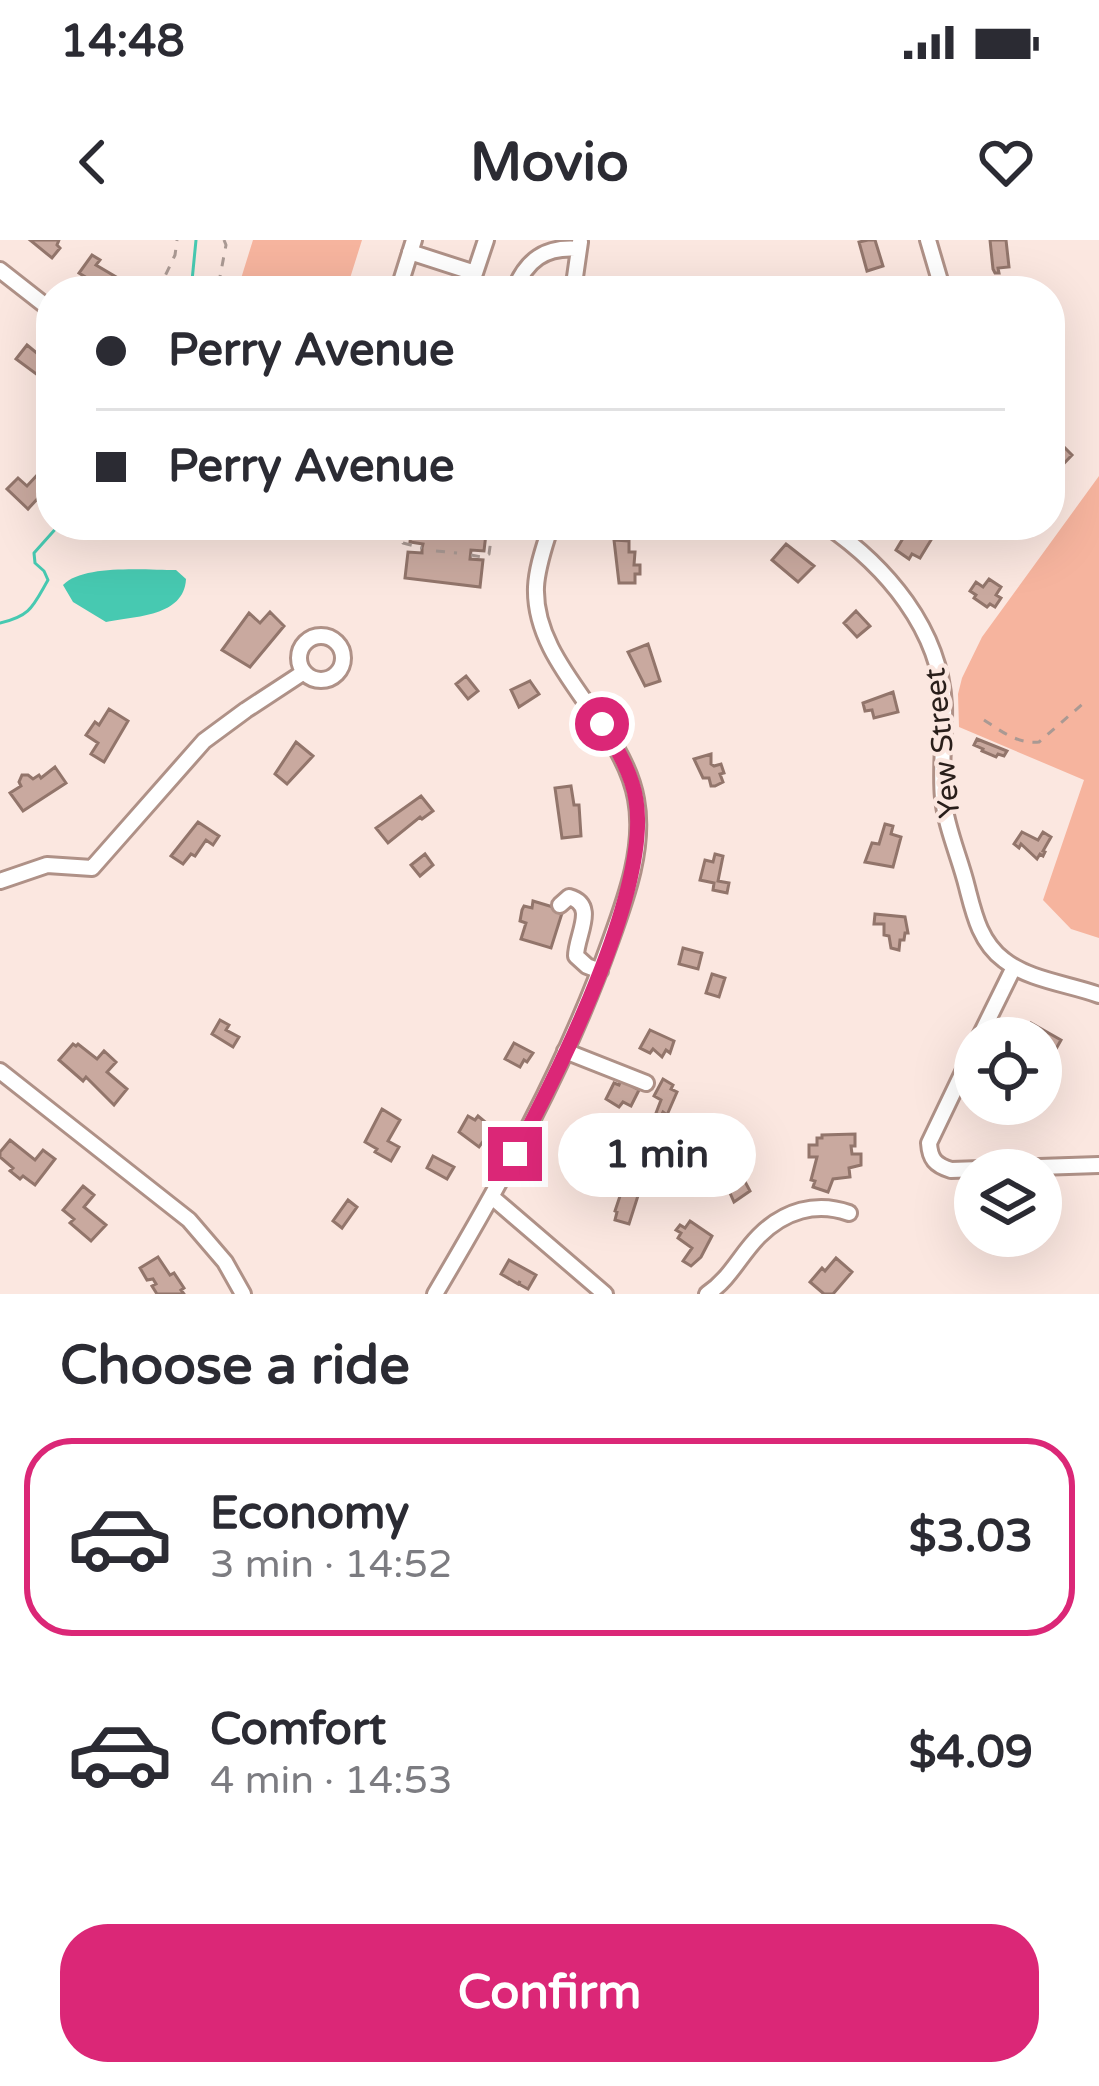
<!DOCTYPE html>
<html lang="en">
<head>
<meta charset="utf-8">
<style>
	body { margin:0; font-family:"Varela Round",sans-serif; background:#f2f2f3; color:#2b2b33; height:100vh; display:flex; flex-direction:column; font-size:45px; white-space:nowrap }
	* { box-sizing:border-box; margin:0 }
	p { font-size:39px; color:#7c7c81 }
	.icon { flex:none; width:66px; height:66px; fill:none; stroke:currentColor; stroke-width:2; stroke-linecap:round; stroke-linejoin:round }
	.map { position:relative; height:1054px; overflow:hidden }
	.sheet { display:flex; flex-direction:column; background:#fff; flex:1 }
	.sheet>* { flex:none }
	.guide { position:absolute; left:36px; top:36px; width:1029px; height:264px; border-radius:48px; box-shadow:0 12px 48px #0002; display:grid; align-content:center; height:264px; padding:0 60px; background:#fff }
	.tools { position:absolute; left:954px; top:777px; display:grid; gap:24px }
	.tools a { display:grid; place-items:center; width:108px; height:108px; border-radius:50%; background:#fff; box-shadow:0 12px 48px #0002; font-size:60px }
	.end { position:absolute; width:54px; height:54px; margin:-27px; border:15px solid #db2777; background:#fff; box-shadow:0 0 0 6px #fff }
	.from { border-radius:50% }
	.bubble { position:absolute; height:84px; border-radius:42px; background:#fff; box-shadow:0 12px 48px #0002; font-size:39px; font-weight:700; line-height:84px; text-align:center }
	.guide b { display:flex; align-items:center; gap:42px; height:114px; font-size:45px }
	.guide b+b { border-top:3px solid #e1e1e2 }
	.guide i { width:30px; height:30px; background:#2b2b33 }
	ul { padding:0; list-style:none }
	li { display:flex; align-items:center; gap:36px; height:198px; margin:0 24px 18px; padding:0 36px; border:6px solid transparent; border-radius:48px }
	li div { flex:1 }
	li b { display:block; font-size:45px }
	li em { font-style:normal; font-weight:700 }
	li.on { border-color:#db2777 }
	li>.icon { width:108px; height:108px; stroke-width:1.5 }
	h2 { padding:0 60px; font-size:54px; line-height:144px }
	.action { display:flex; gap:24px; margin-top:auto; padding:24px 60px }
	.action a { flex:1; height:138px; border-radius:48px; background:#db2777; color:#fff; font-size:48px; font-weight:700; line-height:138px; text-align:center }
	.status { display:flex; justify-content:space-between; align-items:center; height:84px; padding:0 60px; background:#fff; direction:ltr }
	.status svg { height:33px; fill:currentColor }
	header { display:flex; justify-content:space-between; align-items:center; height:156px; padding:0 60px; background:#fff; font-size:54px; font-weight:700 }
	.map>svg:first-child { display:block }
	.green { fill:#f6b49e }
	.water { fill:#47c9b1 }
	.lines { fill:none; stroke-linecap:round; stroke-linejoin:round }
	.stream { stroke:#47c9b1; stroke-width:3 }
	.building { fill:#c9a99f; stroke:#92756b; stroke-width:3 }
	.minor-casing { stroke:#af9187; stroke-width:20 }
	.path { stroke:#aa9993; stroke-width:3; stroke-dasharray:9 9; stroke-linecap:butt }
	.minor { stroke:#fff; stroke-width:14 }
	.route { stroke:#db2777; stroke-width:15 }
	.labels { text-anchor:middle; stroke-width:9; stroke-linejoin:round; paint-order:stroke }
	.street-label { font-size:30px; fill:#291e1a; stroke:#fbe7e0 }
</style>
</head>
<body>
<div class="status"><b>14:48</b><svg viewBox="0 0 49 12"><path d="M0 12V9h3v3zM5 12V6h3v6zM10 12V3h3v9zM15 12V0h3v12zM26 1h20v11H26zM47 4h2v5h-2z"/></svg></div>
<header><svg class="icon" aria-label="back" viewBox="0 0 24 24"><path d="M15 5l-7 7 7 7"/></svg>Movio<svg class="icon" aria-label="heart" viewBox="0 0 24 24"><path d="M12 20l-8-8c-3-5 5-10 8-4 3-6 11-1 8 4z"/></svg></header>
<div class="map">
<svg width="1099" height="1054" viewBox="0 0 1099 1054">
	<rect width="100%" height="100%" fill="#fbe7e0"/>
	<path class="green" d="M 253,0 L 362,0 L 346,51 L 257,51 L 239,45 Z
		M 1099,236 L 1099,698 L 1071,689 L 1043,660 L 1084,540 L 959,487 L 958,454 L 962,438 L 982,397 Z"/>
	<path class="water" d="M 176,330 L 186,339 C 184,377 135,376 106,382 L 73,362 L 63,345 C 83,324 146,330 176,330 Z"/>
	<g class="lines">
		<path class="stream" d="M 191,51 L 196,0
			M 0,383 C 31,376 33,366 48,340 L 44,331 L 35,323 L 34,313 L 59,285"/>
	</g>
	<path class="building" d="M 30,0 L 59,0 L 57,5 L 60,8 L 52,18 Z
		M 868,0 L 875,0 L 883,26 L 867,31 L 859,2 Z
		M 990,0 L 1006,0 L 1009,27 L 998,28 L 999,33 L 995,33 L 993,29 Z
		M 92,15 L 100,20 L 96,25 L 123,41 L 117,51 L 108,51 L 79,33 Z
		M 27,105 L 49,123 L 39,136 L 16,119 Z
		M 1059,202 L 1072,215 L 1051,237 L 1050,211 Z
		M 40,232 L 51,244 L 28,269 L 7,249 L 18,238 L 27,246 Z
		M 412,285 L 487,285 L 484,311 L 471,310 L 470,319 L 483,320 L 480,347 L 405,338 L 408,312 L 422,313 L 422,308 L 423,304 L 410,302 Z
		M 906,285 L 929,285 L 925,296 L 931,300 L 920,318 L 912,314 L 909,319 L 896,310 L 905,295 L 901,292 Z
		M 614,300 L 629,301 L 629,312 L 635,312 L 634,325 L 640,325 L 640,334 L 635,334 L 635,343 L 619,343 Z
		M 786,304 L 814,326 L 798,342 L 772,320 Z
		M 989,339 L 1001,347 L 996,355 L 1001,358 L 995,367 L 990,364 L 987,367 L 974,358 L 976,355 L 970,351 L 976,342 L 983,347 Z
		M 856,371 L 870,386 L 857,397 L 844,383 Z
		M 270,372 L 284,386 L 250,427 L 222,410 L 249,373 L 260,383 Z
		M 648,404 L 660,441 L 645,446 L 628,412 Z
		M 466,436 L 478,451 L 468,459 L 456,444 Z
		M 530,441 L 539,454 L 519,467 L 511,450 Z
		M 893,452 L 898,472 L 874,478 L 872,470 L 865,471 L 863,463 Z
		M 109,469 L 128,481 L 104,522 L 91,514 L 98,503 L 86,495 L 95,482 L 99,485 Z
		M 977,499 L 1007,511 L 1004,516 L 998,514 L 996,517 L 982,511 L 983,509 L 974,505 Z
		M 296,502 L 313,516 L 287,544 L 275,534 Z
		M 711,514 L 711,524 L 714,526 L 721,524 L 724,533 L 720,534 L 723,542 L 715,546 L 711,546 L 709,538 L 703,538 L 694,519 Z
		M 55,527 L 66,543 L 23,571 L 10,553 L 21,546 L 19,542 L 22,535 L 28,535 L 33,539 L 39,535 L 41,538 Z
		M 571,546 L 574,565 L 579,565 L 581,596 L 562,598 L 555,548 Z
		M 421,556 L 433,571 L 422,579 L 420,577 L 388,603 L 376,588 Z
		M 198,582 L 219,596 L 213,605 L 206,600 L 195,616 L 191,614 L 183,624 L 171,616 Z
		M 885,584 L 893,586 L 891,594 L 901,597 L 893,627 L 865,622 L 872,603 L 879,604 Z
		M 1022,592 L 1038,600 L 1043,592 L 1051,597 L 1043,611 L 1045,612 L 1043,616 L 1040,614 L 1037,619 L 1021,604 L 1019,608 L 1014,604 Z
		M 425,614 L 433,625 L 420,636 L 411,625 Z
		M 715,614 L 723,616 L 718,641 L 729,643 L 727,653 L 713,650 L 714,643 L 700,640 L 705,620 L 713,622 Z
		M 533,661 L 563,670 L 551,708 L 521,699 L 526,683 L 520,681 L 522,670 L 524,666 L 532,668 Z
		M 875,674 L 905,677 L 908,693 L 905,693 L 904,700 L 900,700 L 899,710 L 891,708 L 889,696 L 884,695 L 884,684 L 874,684 Z
		M 683,708 L 702,713 L 698,729 L 679,724 Z
		M 712,734 L 725,738 L 719,757 L 706,753 Z
		M 220,780 L 229,785 L 226,790 L 239,797 L 233,807 L 212,794 Z
		M 1031,783 L 1061,800 L 1052,816 L 1041,814 L 1041,798 L 1022,798 Z
		M 650,790 L 674,801 L 670,813 L 666,810 L 662,817 L 653,809 L 650,813 L 640,808 Z
		M 514,803 L 533,813 L 527,822 L 524,820 L 520,827 L 505,819 Z
		M 73,804 L 76,806 L 78,804 L 97,819 L 104,811 L 116,822 L 107,832 L 127,849 L 114,865 L 86,837 L 83,841 L 59,820 Z
		M 663,839 L 673,845 L 671,849 L 677,852 L 667,875 L 663,872 L 661,876 L 656,873 L 661,860 L 654,856 Z
		M 621,840 L 639,850 L 631,866 L 623,862 L 619,867 L 606,859 L 614,843 L 619,845 Z
		M 382,869 L 400,880 L 388,901 L 399,907 L 391,921 L 375,912 L 377,909 L 365,902 Z
		M 468,876 L 475,880 L 478,876 L 490,886 L 487,890 L 490,892 L 479,907 L 459,892 Z
		M 855,894 L 855,906 L 851,906 L 852,914 L 861,914 L 861,925 L 849,928 L 850,937 L 833,939 L 828,952 L 813,947 L 815,941 L 811,940 L 817,917 L 809,917 L 809,905 L 817,905 L 817,898 L 822,898 L 822,895 Z
		M 10,900 L 35,920 L 43,910 L 55,919 L 35,945 L 23,936 L 20,939 L 10,931 L 13,928 L 0,917 L 0,912 Z
		M 433,916 L 454,927 L 447,939 L 427,928 Z
		M 627,935 L 643,940 L 629,984 L 615,980 L 617,972 L 615,971 Z
		M 742,936 L 750,951 L 734,962 L 726,944 Z
		M 83,946 L 94,955 L 84,967 L 106,985 L 91,1001 L 70,983 L 74,979 L 63,970 Z
		M 348,960 L 357,967 L 342,988 L 333,981 Z
		M 690,981 L 712,996 L 701,1017 L 691,1026 L 683,1021 L 692,1008 L 678,998 L 681,993 L 676,990 L 680,985 L 685,988 Z
		M 158,1017 L 170,1035 L 174,1033 L 184,1048 L 181,1050 L 184,1054 L 157,1054 L 152,1046 L 156,1044 L 153,1039 L 147,1040 L 140,1028 Z
		M 836,1018 L 852,1032 L 833,1054 L 824,1054 L 810,1042 L 822,1028 L 825,1031 Z
		M 509,1020 L 536,1035 L 528,1049 L 519,1044 L 520,1041 L 518,1044 L 501,1034 Z"/>
	<g class="lines">
		<g class="minor-casing">
			<path id="minor" d="M 928,0 L 943,51
				M 410,12 L 475,33 L 486,0
				M 0,30 L 51,70
				M 398,51 L 414,0
				M 514,51 C 526,20 545,6 579,9
				M 573,51 L 580,2
				M 826,285 C 886,326 940,389 944,465 C 945,496 940,527 943,558 C 946,588 960,618 967,647 C 974,674 980,702 1004,720 C 1029,740 1069,744 1099,755
				M299 418a22 22 0 1 1 44 0a22 22 0 1 1-44 0Z
				M 0,641 L 47,625 L 92,628 L 204,501 L 246,470 L 304,432
				M 560,665 L 569,657 C 598,665 576,695 576,716 L 587,726 L 600,731
				M 979,798 L 1014,727
				M 975,807 L 929,903 C 930,919 935,925 951,930 L 1099,925
				M 565,811 L 646,843
				M 0,831 L 189,980 L 225,1022 L 243,1054
				M 492,957 L 605,1054
				M 435,1054 C 502,941 566,826 610,702 C 626,658 645,607 636,559 C 622,482 533,426 536,347 C 537,326 545,305 551,285
				M 707,1054 C 730,1039 740,1015 759,996 C 784,971 816,961 849,973"/>
		</g>
		<path class="path" d="M 224,0 L 226,5 L 219,42 L 224,51
			M 158,51 L 175,15 L 177,0
			M 450,51 L 453,41
			M 402,285 L 403,303 L 422,308
			M 436,311 L 457,313
			M 471,315 L 482,317 L 489,314 L 493,285
			M 984,480 C 1001,491 1017,504 1039,502 L 1086,461"/>
		<use href="#minor" class="minor"/>
	</g>
	<g class="lines">
		<path class="route" d="M 515,914 C 558,833 651,649 636,560 C 632,533 616,507 602,484"/>
	</g>
	<g class="labels">
		<g class="street-label">
			<text transform="translate(942 503) rotate(-96)" y="10">Yew Street</text>
		</g>
	</g>
</svg>
<div class="tools">
<a><svg class="icon" aria-label="locate" viewBox="0 0 24 24"><circle cx="12" cy="12" r="6"/><path d="M12 2v4M12 18v4M2 12h4M18 12h4"/></svg></a>
<a><svg class="icon" aria-label="layers" viewBox="0 0 24 24"><path d="M12 4l9 5-9 5-9-5zM3 14l9 5 9-5"/></svg></a>
</div>
<i class="end from" style="left:602px;top:484px"></i>
<i class="end" style="left:515px;top:914px"></i>
<div class="bubble" style="left:558px;top:873px;width:198px">1 min</div>
<div class="guide">
<b><i class="from"></i>Perry Avenue</b>
<b><i></i>Perry Avenue</b>
</div>
</div>
<section class="sheet">
<h2>Choose a ride</h2>
<ul>
<li class="on"><svg class="icon" aria-label="car" viewBox="0 0 24 24"><path d="M5 17H2v-5l4-1 3-4h7l3 4 3 1v5h-3M9 17h6M6 11h13"/><circle cx="7" cy="17" r="2"/><circle cx="17" cy="17" r="2"/></svg><div><b>Economy</b><p>3 min · 14:52</p></div><em>$3.03</em></li>
<li><svg class="icon" aria-label="car" viewBox="0 0 24 24"><path d="M5 17H2v-5l4-1 3-4h7l3 4 3 1v5h-3M9 17h6M6 11h13"/><circle cx="7" cy="17" r="2"/><circle cx="17" cy="17" r="2"/></svg><div><b>Comfort</b><p>4 min · 14:53</p></div><em>$4.09</em></li>
</ul>
<div class="action"><a>Confirm</a></div>
</section>
</body>
</html>
